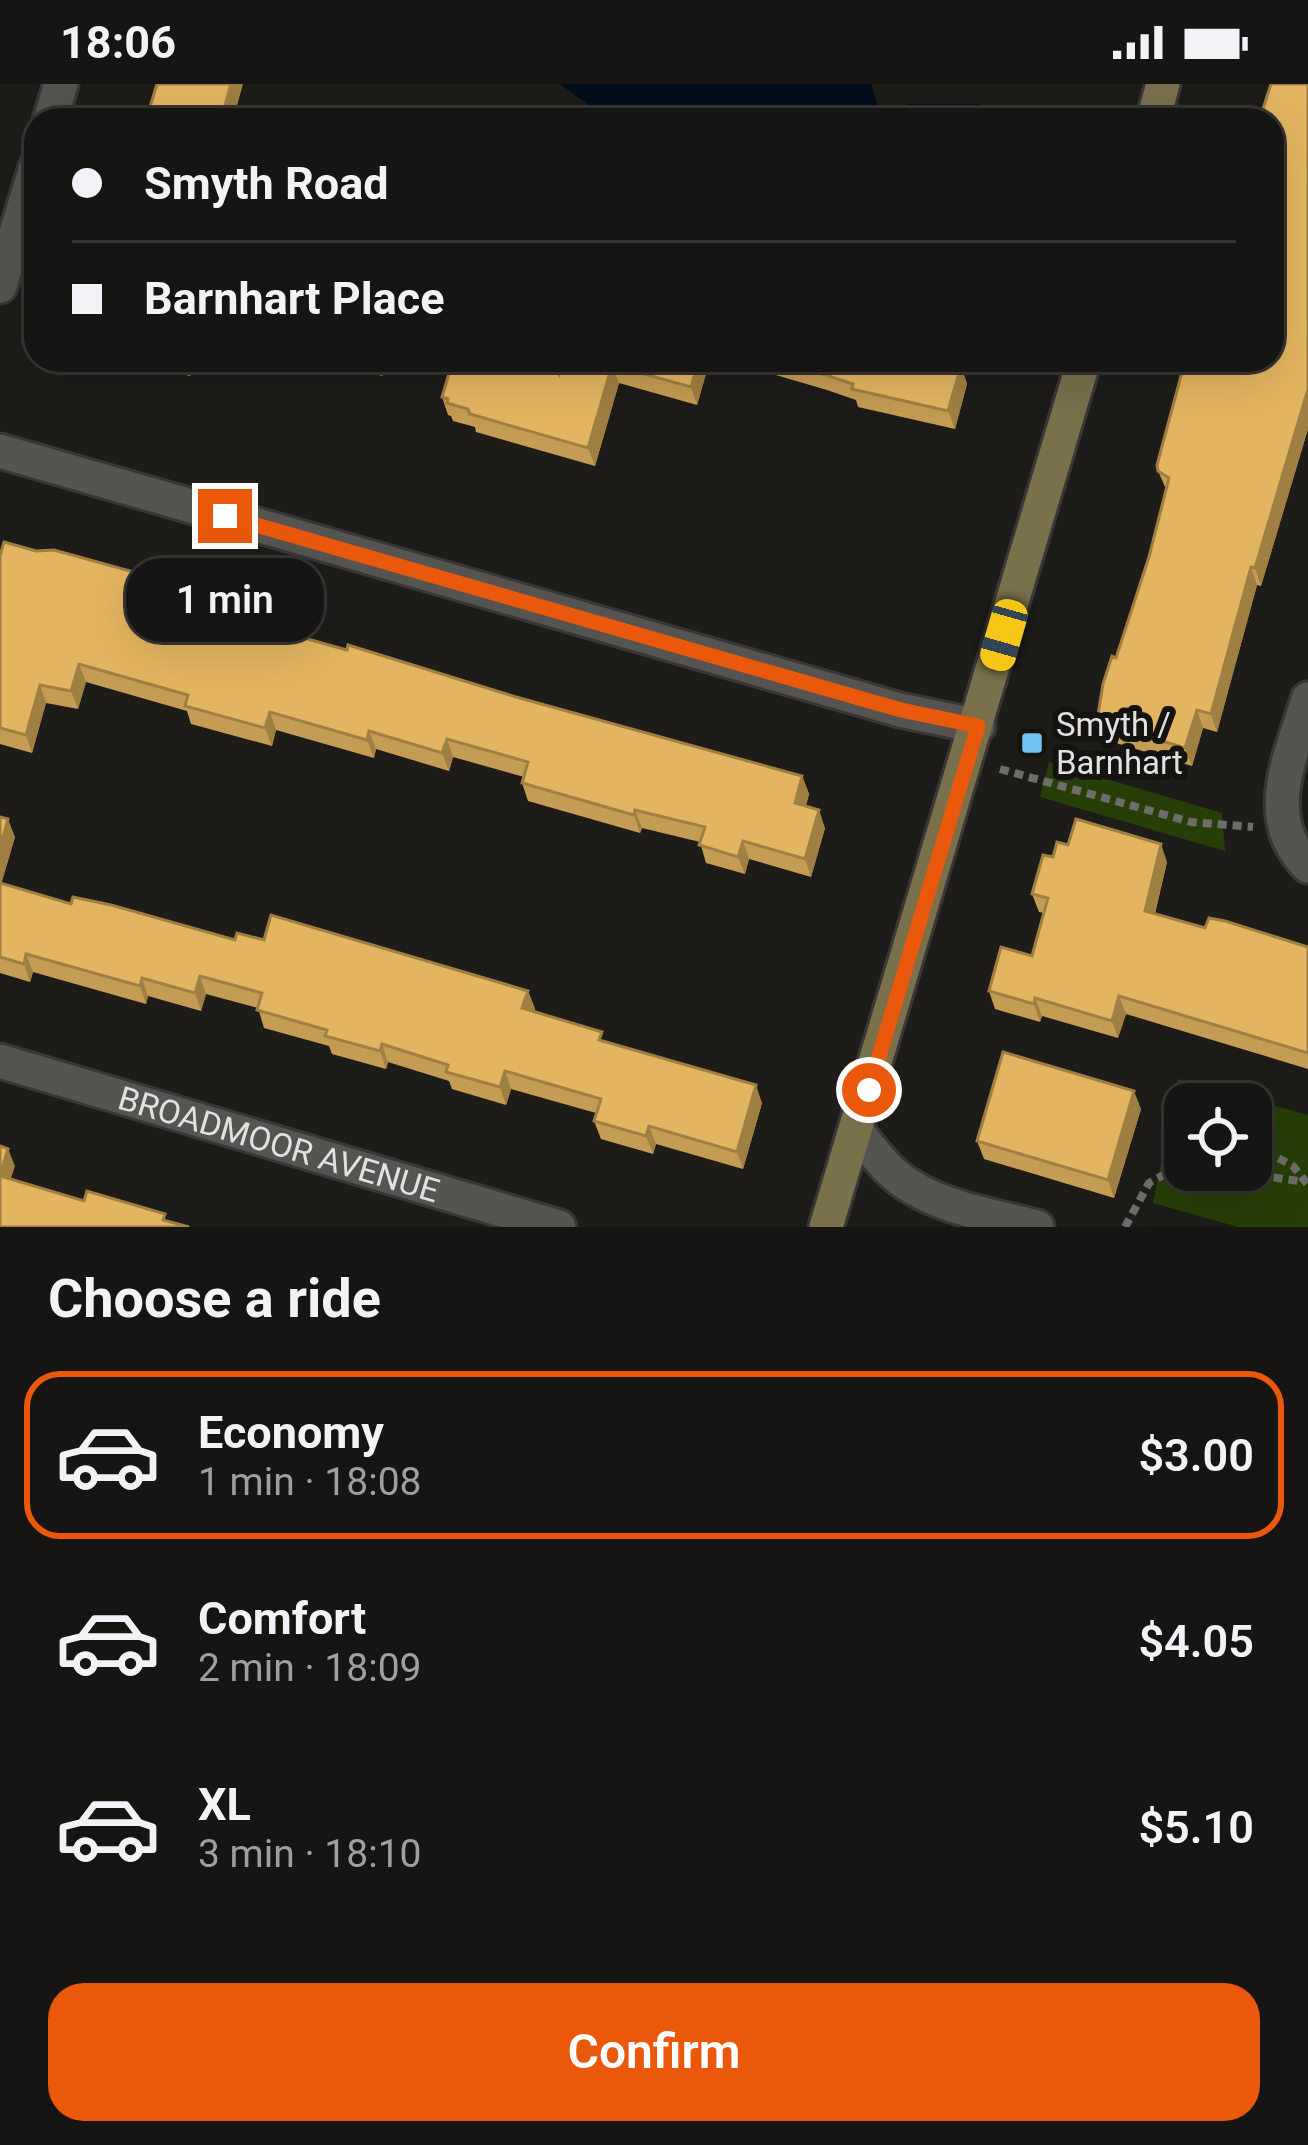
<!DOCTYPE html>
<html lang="en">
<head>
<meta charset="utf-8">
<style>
	body { margin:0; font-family:Roboto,sans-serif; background:#1f1e1c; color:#f1f3f6; height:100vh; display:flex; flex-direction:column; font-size:45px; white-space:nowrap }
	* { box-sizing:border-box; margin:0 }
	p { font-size:39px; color:#9e9fa0 }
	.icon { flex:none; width:66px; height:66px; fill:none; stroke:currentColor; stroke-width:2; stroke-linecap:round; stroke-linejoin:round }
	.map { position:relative; height:1143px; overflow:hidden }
	.drawer { display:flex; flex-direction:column; background:#161513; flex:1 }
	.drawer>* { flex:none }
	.top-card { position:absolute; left:24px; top:24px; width:1260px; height:264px; border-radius:36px; box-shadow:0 12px 48px #0002,0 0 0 3px #353433; display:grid; align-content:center; height:264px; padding:0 48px; background:#161513 }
	.buttons { position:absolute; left:1164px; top:999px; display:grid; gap:24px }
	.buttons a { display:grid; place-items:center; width:108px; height:108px; border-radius:24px; background:#161513; box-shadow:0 12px 48px #0002,0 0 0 3px #353433; font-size:60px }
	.end { position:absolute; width:54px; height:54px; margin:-27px; border:15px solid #ea580c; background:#fff; box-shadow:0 0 0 6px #fff }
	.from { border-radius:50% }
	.bubble { position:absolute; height:84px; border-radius:36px; background:#161513; box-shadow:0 12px 48px #0002,0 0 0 3px #353433; font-size:39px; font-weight:600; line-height:84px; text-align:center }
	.car { position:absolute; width:36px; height:72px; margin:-36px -18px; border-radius:15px; box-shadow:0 0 9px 3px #0007; background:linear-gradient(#f5c518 24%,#345 0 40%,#f5c518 0 76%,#345 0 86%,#f5c518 0) }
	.top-card b { display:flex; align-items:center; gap:42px; height:114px; font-size:45px }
	.top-card b+b { border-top:3px solid #353433 }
	.top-card i { width:30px; height:30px; background:#f1f3f6 }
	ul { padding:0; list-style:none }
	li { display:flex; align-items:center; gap:36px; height:168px; margin:0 24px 18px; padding:0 24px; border:6px solid transparent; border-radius:36px }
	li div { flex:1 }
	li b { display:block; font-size:45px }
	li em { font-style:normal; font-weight:600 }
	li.on { border-color:#ea580c }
	li>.icon { width:108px; height:108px; stroke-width:1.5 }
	h2 { padding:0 48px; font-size:54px; line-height:144px }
	.primary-button { display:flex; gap:24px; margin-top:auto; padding:24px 48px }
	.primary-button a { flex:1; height:138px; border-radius:36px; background:#ea580c; color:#fff; font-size:48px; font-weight:600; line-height:138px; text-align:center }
	.status { display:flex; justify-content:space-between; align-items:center; height:84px; padding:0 60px; background:#161513; direction:ltr }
	.status svg { height:33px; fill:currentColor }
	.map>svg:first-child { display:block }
	.green { fill:#263f08; fill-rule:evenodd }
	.water { fill:#000c1d }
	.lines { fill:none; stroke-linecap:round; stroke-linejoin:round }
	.minor-casing { stroke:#383735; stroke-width:39 }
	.secondary-casing { stroke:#383735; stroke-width:39 }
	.path { stroke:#6f6d6b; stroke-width:8; stroke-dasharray:9 6; stroke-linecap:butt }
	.minor { stroke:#565450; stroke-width:33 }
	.secondary { stroke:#7a704c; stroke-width:33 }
	.wall { fill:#c49c53 }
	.shaded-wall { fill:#a07f43 }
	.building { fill:#e4b560; stroke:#a07f43; stroke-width:3 }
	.route { stroke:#ea580c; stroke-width:15 }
	.poi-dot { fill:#71c1f4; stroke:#151310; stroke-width:4.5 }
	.labels { text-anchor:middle; stroke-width:12; stroke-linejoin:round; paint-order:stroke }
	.poi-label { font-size:33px; fill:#e2e1df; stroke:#151310; text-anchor:start }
	.street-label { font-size:33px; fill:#e2e1df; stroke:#151310 }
</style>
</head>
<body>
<div class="status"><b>18:06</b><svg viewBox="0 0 49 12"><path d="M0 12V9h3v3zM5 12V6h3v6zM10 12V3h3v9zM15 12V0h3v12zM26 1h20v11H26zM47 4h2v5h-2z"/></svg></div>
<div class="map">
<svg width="1308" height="1143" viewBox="0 0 1308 1143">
	<rect width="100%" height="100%" fill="#1e1c19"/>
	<path class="green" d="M 1049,678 L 1222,729 L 1225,767 L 1040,713 Z
		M 1178,995 L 1308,1031 L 1308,1143 L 1238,1143 L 1153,1119 ZM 1185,1020 L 1251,1020 L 1251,1086 L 1185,1086 Z"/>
	<path class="water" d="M 560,0 L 871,0 L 879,25 L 911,20 L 979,20 L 987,36 L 609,36 Z"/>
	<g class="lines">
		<g class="minor-casing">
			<g id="minor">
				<path d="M 50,36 L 61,0"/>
				<path d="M 0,202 L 36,83"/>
				<path d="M 0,367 L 900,626 L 978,642"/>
				<path d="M 1308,615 C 1292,670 1259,734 1308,782"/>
				<path id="s1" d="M 0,977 L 559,1143"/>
				<path d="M 857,1048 C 869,1062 881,1079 895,1091 C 933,1123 990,1131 1037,1143"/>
			</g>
		</g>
		<g class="secondary-casing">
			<path id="secondary" d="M 1153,36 L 1163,0
				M 826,1143 L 1084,276"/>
		</g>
		<path class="path" d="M 1000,685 L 1191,738 L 1253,743
			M 1185,1034 C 1144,1078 1205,1133 1246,1086
			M 1251,1055 L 1251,1076
			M 1252,1060 L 1293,1082 L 1308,1101
			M 1244,1089 L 1305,1098
			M 1125,1143 L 1149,1099 L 1176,1084"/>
		<use href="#minor" class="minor"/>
		<use href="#secondary" class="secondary"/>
	</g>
	<path class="wall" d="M 1308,0 L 1308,345 L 1261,502 L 1257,501 L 1217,648 L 1203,644 L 1192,682 L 1103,655 L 1097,637 L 1149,473 L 1166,405 L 1158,387 L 1186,289 L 1272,276 L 1272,36 L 1263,36 L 1261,31 Z
		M 134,276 L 194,276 L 190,292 Z
		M 337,276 L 387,276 L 382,292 Z
		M 563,276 L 710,276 L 697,321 L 619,299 L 595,382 L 476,348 L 475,343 L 453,337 L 451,332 L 448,331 L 442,313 L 559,290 Z
		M 725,276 L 954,276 L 950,279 L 961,282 L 967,300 L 955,345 L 858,323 L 856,316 L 827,306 Z
		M 36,467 L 148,508 L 140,535 L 222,557 L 516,613 L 802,692 L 809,710 L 806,722 L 825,744 L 811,793 L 749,775 L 745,790 L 706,779 L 700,758 L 642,744 L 640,749 L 528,717 L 522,699 L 524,693 L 453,673 L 449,687 L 376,665 L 374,674 L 276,646 L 272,662 L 191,640 L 187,627 L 86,598 L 78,625 L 46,619 L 32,669 L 0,660 L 0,472 Z
		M 0,733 L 15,753 L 1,800 L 71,820 L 235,856 L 264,856 L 528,907 L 535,925 L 534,928 L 605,958 L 762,1019 L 743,1085 L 656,1060 L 653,1070 L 601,1055 L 594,1037 L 596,1029 L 511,1005 L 506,1021 L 452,1005 L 449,997 L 388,978 L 386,985 L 332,970 L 329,962 L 264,944 L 258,924 L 206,910 L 201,927 L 148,912 L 146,920 L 33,888 L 30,898 L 0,889 Z
		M 1068,761 L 1167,778 L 1155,830 L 1205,844 L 1308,863 L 1308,985 L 1126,930 L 1118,954 L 1042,932 L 1040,938 L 995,925 L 989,907 L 1032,872 L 1044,829 L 1039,828 L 1032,810 L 1053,773 Z
		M 1141,1025 L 1114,1114 L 984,1075 L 977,1057 Z"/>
	<path class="shaded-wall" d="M 231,0 L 243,0 L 233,36 L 221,36 Z
		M 184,276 L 194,276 L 190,292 Z
		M 377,276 L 387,276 L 382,292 Z
		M 699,276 L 710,276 L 697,321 L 691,303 Z
		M 612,281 L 619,299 L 595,382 L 588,364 Z
		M 961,282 L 967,300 L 955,345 L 948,327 Z
		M 1308,305 L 1308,345 L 1261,502 L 1255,484 Z
		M 1251,483 L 1257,501 L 1217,648 L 1211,630 Z
		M 141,490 L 148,508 L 136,550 L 130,532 Z
		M 79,580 L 86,598 L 78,625 L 71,607 Z
		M 40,601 L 46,619 L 32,669 L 26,651 Z
		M 1197,626 L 1203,644 L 1192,682 L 1185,664 Z
		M 270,628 L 276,646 L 272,662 L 265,644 Z
		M 369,647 L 376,665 L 374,674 L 367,656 Z
		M 447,655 L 453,673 L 449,687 L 442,669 Z
		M 802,692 L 809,710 L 801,737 L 795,719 Z
		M 635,726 L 642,744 L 640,749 L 634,731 Z
		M 819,726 L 825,744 L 811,793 L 805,775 Z
		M 8,735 L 15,753 L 0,804 L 0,764 Z
		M 743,757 L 749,775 L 745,790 L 738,773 Z
		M 1161,760 L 1167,778 L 1151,845 L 1145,827 Z
		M 26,870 L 33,888 L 30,898 L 24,880 Z
		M 200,892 L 206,910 L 201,927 L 195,909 Z
		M 142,894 L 148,912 L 146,920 L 140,902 Z
		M 528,907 L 535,925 L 529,942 L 522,924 Z
		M 1119,912 L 1126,930 L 1118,954 L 1112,937 Z
		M 1035,914 L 1042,932 L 1040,938 L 1034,920 Z
		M 382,960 L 388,978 L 386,985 L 380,967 Z
		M 505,987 L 511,1005 L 506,1021 L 500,1003 Z
		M 756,1001 L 762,1019 L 743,1085 L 737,1068 Z
		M 1134,1007 L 1141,1025 L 1114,1114 L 1108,1096 Z
		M 649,1042 L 656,1060 L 653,1070 L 646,1052 Z
		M 8,1065 L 15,1082 L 6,1110 L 0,1092 Z"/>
	<path class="building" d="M 157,0 L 231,0 L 221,36 L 146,36 Z
		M 1271,0 L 1308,0 L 1308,305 L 1255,484 L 1251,483 L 1211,630 L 1197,626 L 1185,664 L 1097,637 L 1103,600 L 1112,572 L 1116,574 L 1149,473 L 1169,394 L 1158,387 L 1157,381 L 1182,288 L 1186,289 L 1190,276 L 1272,276 L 1272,65 L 1276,51 L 1272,50 L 1272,36 L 1269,36 L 1270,33 L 1261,31 Z
		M 453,276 L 552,276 L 559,290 L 563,276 L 699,276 L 691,303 L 612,281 L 588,364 L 470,330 L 468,325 L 447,319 L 448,315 L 442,313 Z
		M 780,276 L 937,276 L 961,282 L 948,327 L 852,305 L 853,300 Z
		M 4,458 L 36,467 L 54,466 L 141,490 L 130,532 L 222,557 L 229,533 L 347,566 L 348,561 L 516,613 L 802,692 L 795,719 L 819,726 L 805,775 L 743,757 L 738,773 L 699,761 L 705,743 L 635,726 L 634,731 L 522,699 L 528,678 L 447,655 L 442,669 L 369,647 L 367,656 L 270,628 L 265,644 L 185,622 L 188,611 L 79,580 L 71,607 L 40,601 L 26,651 L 0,644 L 0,472 Z
		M 0,733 L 8,735 L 0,764 Z
		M 1076,735 L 1161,760 L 1145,827 L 1205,844 L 1209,834 L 1225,837 L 1308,863 L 1308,969 L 1119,912 L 1112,937 L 1035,914 L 1034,920 L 989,907 L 1001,863 L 1032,872 L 1048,814 L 1032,810 L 1043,771 L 1053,773 L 1057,758 L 1068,761 Z
		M 0,799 L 71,820 L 73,813 L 111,821 L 235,856 L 237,849 L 264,856 L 271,831 L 528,907 L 522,924 L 602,948 L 599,956 L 756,1001 L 737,1068 L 649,1042 L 646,1052 L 594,1037 L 601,1015 L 505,987 L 500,1003 L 446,988 L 448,981 L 382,960 L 380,967 L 325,952 L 327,946 L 257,926 L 262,909 L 200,892 L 195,909 L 142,894 L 140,902 L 26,870 L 24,880 L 0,873 Z
		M 1003,968 L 1134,1007 L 1108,1096 L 977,1057 Z
		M 0,1062 L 8,1065 L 0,1092 Z
		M 0,1092 L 84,1117 L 87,1107 L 165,1130 L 163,1136 L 189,1143 L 0,1143 Z"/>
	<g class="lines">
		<path class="route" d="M 225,432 L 901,626 L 978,642 L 869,1006"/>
	</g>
	<rect class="poi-dot" x="1020" y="647" width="24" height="24" rx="6"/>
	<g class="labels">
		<g class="poi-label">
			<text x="1056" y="652">Smyth /<tspan x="1056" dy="38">Barnhart</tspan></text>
		</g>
		<g class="street-label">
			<text dy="12" stroke="none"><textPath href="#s1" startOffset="291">BROADMOOR AVENUE</textPath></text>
		</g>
	</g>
</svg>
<div class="buttons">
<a><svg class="icon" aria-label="locate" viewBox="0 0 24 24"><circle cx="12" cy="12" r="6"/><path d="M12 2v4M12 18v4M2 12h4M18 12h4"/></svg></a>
</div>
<i class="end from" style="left:869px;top:1006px"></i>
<i class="end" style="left:225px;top:432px"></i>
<div class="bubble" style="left:126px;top:474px;width:198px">1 min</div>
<i class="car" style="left:1004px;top:551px;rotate:196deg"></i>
<div class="top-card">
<b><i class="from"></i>Smyth Road</b>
<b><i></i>Barnhart Place</b>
</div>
</div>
<section class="drawer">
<h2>Choose a ride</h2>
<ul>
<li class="on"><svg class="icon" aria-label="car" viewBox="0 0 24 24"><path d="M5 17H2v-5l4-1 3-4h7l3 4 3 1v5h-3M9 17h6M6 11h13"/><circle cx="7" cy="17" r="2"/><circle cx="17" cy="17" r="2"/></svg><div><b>Economy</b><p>1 min · 18:08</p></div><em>$3.00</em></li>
<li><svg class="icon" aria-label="car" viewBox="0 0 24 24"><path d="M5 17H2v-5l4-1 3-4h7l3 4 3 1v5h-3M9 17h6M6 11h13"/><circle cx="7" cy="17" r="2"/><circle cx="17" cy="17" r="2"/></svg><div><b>Comfort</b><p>2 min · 18:09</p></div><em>$4.05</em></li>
<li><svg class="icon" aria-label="car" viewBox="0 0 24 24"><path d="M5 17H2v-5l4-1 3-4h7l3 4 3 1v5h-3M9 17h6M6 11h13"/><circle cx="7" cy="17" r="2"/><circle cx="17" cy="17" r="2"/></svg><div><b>XL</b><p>3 min · 18:10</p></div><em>$5.10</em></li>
</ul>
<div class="primary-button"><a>Confirm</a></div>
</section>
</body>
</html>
